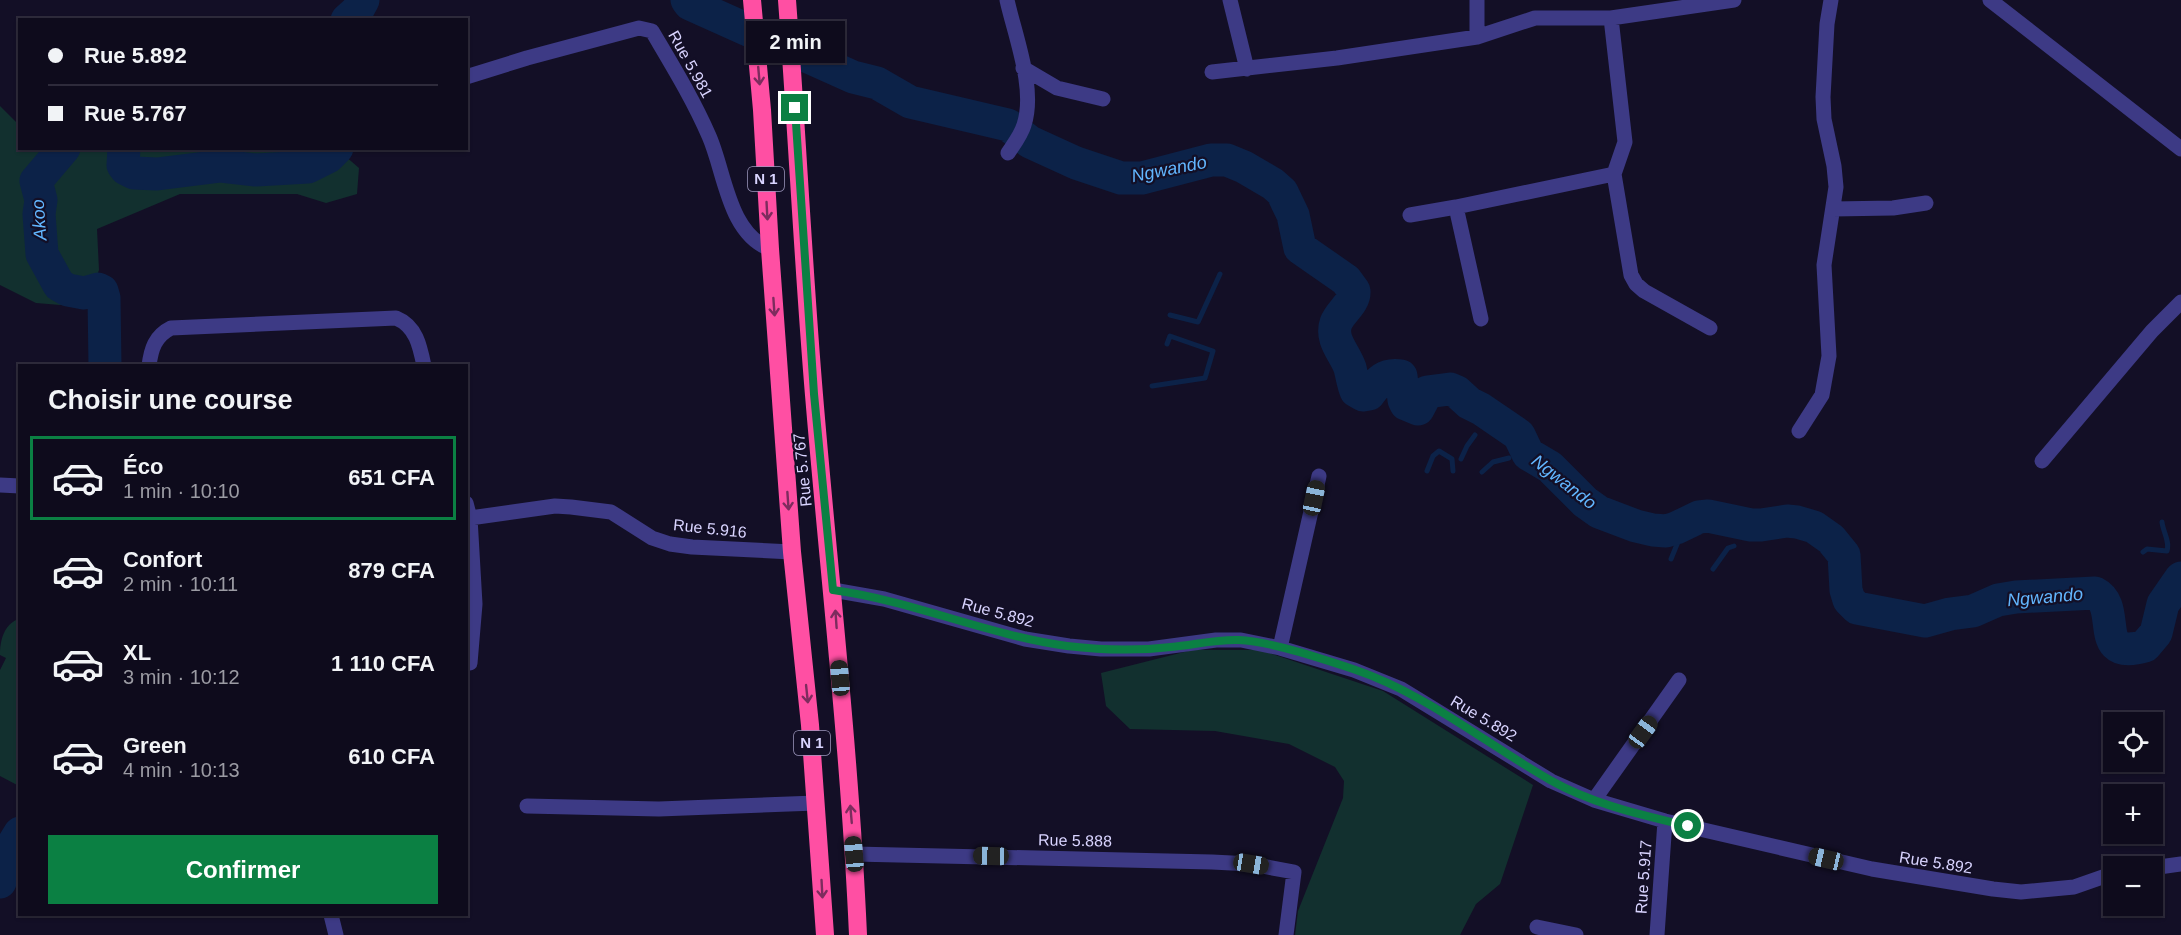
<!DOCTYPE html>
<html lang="fr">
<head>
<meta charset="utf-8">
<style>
	body { margin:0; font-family:Helvetica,sans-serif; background:#171425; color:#f1f3f6; height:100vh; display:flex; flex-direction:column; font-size:22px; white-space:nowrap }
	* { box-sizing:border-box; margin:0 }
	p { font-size:20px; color:#9b9ba3 }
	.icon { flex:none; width:33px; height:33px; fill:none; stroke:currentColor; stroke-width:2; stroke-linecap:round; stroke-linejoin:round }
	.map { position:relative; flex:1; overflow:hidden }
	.drawer { position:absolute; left:18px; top:364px; width:450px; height:552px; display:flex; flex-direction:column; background:#0e0b1c; border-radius:0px; box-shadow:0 2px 4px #0004,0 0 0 2px #2e2b3b }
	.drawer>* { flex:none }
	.hud { position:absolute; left:18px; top:18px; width:450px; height:132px; border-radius:0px; box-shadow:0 2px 4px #0004,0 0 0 2px #2e2b3b; display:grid; align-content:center; height:132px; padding:0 30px; background:#0e0b1c }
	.controls { position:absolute; left:2103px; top:712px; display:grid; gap:12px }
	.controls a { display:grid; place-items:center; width:60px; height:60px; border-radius:0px; background:#0e0b1c; box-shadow:0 2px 4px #0004,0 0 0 2px #2e2b3b; font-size:30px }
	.end { position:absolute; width:27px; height:27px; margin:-14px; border:8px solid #0b8043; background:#fff; box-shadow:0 0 0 3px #fff }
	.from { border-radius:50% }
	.bubble { position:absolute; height:42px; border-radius:0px; background:#0e0b1c; box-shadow:0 2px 4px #0004,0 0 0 2px #2e2b3b; font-size:20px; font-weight:600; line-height:42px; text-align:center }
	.car { position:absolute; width:18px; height:36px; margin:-18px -9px; border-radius:8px; box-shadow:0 0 4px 2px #0007; background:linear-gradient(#222 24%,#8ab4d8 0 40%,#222 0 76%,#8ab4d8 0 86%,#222 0) }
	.hud b { display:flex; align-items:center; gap:21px; height:57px; font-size:22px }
	.hud b+b { border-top:2px solid #2e2b3b }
	.hud i { width:15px; height:15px; background:#f1f3f6 }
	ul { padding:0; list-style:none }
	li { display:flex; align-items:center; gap:18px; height:84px; margin:0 12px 9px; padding:0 18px; border:3px solid transparent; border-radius:0px }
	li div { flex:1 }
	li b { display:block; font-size:22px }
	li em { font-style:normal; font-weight:600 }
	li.on { border-color:#0b8043 }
	li>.icon { width:54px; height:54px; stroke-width:1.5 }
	h2 { padding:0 30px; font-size:27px; line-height:72px }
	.cta { display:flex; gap:12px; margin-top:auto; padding:12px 30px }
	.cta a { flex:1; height:69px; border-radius:0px; background:#0b8043; color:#fff; font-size:24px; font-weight:600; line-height:69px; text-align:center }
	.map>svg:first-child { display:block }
	.green { fill:#12302f }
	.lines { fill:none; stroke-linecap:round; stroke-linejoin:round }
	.stream { stroke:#0c2248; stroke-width:5 }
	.river { stroke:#0c2248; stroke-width:33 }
	.minor { stroke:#3d3a85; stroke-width:15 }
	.highway { stroke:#ff4fa3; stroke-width:18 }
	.oneway { stroke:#7d2c5e }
	.route { stroke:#0b8043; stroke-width:8 }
	.labels { text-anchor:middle; stroke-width:4.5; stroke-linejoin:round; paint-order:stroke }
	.shield { fill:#130f26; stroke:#9e99be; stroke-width:1.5 }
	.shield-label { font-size:15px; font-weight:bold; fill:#d9d4ff }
	.street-label { font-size:16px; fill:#d9d4ff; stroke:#130f26 }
	.water-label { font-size:18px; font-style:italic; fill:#62b6ff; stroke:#130f26 }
</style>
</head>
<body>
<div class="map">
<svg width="2181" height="935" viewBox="0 0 2181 935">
	<rect width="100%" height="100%" fill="#130f26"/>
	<path class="green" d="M 0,106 L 16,122 L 19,121 L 20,148 L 337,149 L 359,168 L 357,194 L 326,203 L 297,194 L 180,194 L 97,229 L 99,270 L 85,307 L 36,303 L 0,285 Z
		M 19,612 L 19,786 L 0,776 L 0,670 L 6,658 L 0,655 C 0,640 4,625 18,619 Z
		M 1192,650 L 1260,650 L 1383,691 L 1533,785 L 1500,884 L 1476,904 L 1460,935 L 1295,935 L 1298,911 L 1343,798 L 1344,781 L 1335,767 L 1289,744 L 1215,731 L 1130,729 L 1106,706 L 1101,673 Z"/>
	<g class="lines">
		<path class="stream" d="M 1170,315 L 1198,322 L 1220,274
			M 1152,386 L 1205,378 L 1213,351 L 1170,336 L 1167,344
			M 1461,459 L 1467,446 L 1475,435
			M 1427,471 L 1433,456 L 1439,451 L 1452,459 L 1453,471
			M 1482,472 L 1493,462 L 1509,458
			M 2143,552 L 2147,549 L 2167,551 C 2170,541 2163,532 2162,522
			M 1671,559 L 1680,537 L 1683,533
			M 1713,569 L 1728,548 L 1734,546"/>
		<path class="river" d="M 687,0 L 690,4 L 853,77 L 877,83 L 910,102 L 1008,125 L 1030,142 L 1076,163 L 1121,178 L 1142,178 L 1211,160 L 1227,160 L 1244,167 L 1273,184 L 1282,192 L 1293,215 L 1300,248 L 1346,280 L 1354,291 C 1355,303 1340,312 1336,323 C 1330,340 1345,353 1350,368 C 1352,376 1353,384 1356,391 L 1363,395 L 1369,394 C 1378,382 1384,373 1401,376 L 1404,400 L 1406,404 L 1418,409 L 1427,392 L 1450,389 L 1457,392 L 1469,403 L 1481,409 L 1519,435 L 1528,454 L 1550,467 L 1585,502 L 1599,512 L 1636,526 L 1653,530 L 1666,531 L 1676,528 L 1699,517 L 1708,516 L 1751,525 L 1761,525 L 1787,521 L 1797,522 L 1814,527 L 1831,539 L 1844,555 L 1846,590 L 1849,600 L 1857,608 L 1925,621 L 1950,614 L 1973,611 L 1998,600 L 2016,597 L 2095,593 C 2123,607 2091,662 2145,646 L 2156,633 L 2163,604 L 2181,578
			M 347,20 L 357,11 L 363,0
			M 64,148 L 36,181 L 41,200 L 39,214 L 42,254 L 59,285 L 68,290 L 84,293 L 98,289 L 102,291 L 104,298 L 105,366
			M 124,148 L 123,165 L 126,169 L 134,173 L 157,174 L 221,166 L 256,170 L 308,167 L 328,157 L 337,148
			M 0,882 L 12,846 L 20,833"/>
		<path class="minor" d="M 1007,0 C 1015,36 1036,89 1024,125 C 1021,135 1014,144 1008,153
			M 1230,0 L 1247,69
			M 1990,0 L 2181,149
			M 1611,18 L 1625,142 L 1614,174 L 1631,275 L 1636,284 L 1644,291 L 1710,328
			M 1477,37 L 1477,0
			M 1023,68 L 1057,88 L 1103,99
			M 1212,72 L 1337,58 L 1477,37 L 1535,18 L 1611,18 L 1734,0
			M 466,77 L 527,58 L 639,28 L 652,31 C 672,65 693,99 709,136 C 725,172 728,233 770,249
			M 1456,207 L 1481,319
			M 1833,209 L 1893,208 L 1926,203
			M 1410,215 L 1456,207 L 1614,174
			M 149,366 C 151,349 155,336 171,328 L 396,318 C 416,326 420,346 424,366
			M 1799,431 L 1822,395 L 1829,356 L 1824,265 L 1836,187 L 1834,166 L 1824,119 L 1823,97 L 1827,24 L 1831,0
			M 2042,461 L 2152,331 L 2181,302
			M 0,485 L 20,486
			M 466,503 L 470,518 L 555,506 L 571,507 L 611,512 L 652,538 L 670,544 L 692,547 L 792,552
			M 470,518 L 475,604 L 470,663
			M 833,590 L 884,599 L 1025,639 L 1069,646 L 1101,649 L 1149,649 L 1216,640 L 1241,640 L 1280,648 L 1354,670 L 1401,689 L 1551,781 L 1594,800 L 1665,821 L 1872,869 L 1993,889 L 2021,892 L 2074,887 L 2114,873
			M 1280,648 L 1319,476
			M 1594,800 L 1679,680
			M 527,806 L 659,809 L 816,803
			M 854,854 L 1212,862 L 1251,864 L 1294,872 L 1286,935
			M 2152,868 L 2181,864
			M 331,915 L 336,935
			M 1537,927 L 1576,935
			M 1657,935 L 1665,821"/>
		<path class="highway" d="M 752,0 L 762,110 L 770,249 L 792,552 L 810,725 L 825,935
			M 787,0 C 797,132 803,263 814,395 C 829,575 850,754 858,935"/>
	</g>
	<defs><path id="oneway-shaft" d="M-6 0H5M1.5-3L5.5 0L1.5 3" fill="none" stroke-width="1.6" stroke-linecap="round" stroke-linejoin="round" transform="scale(1.5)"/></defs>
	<g class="oneway">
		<use href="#oneway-shaft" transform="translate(759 76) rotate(85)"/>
		<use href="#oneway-shaft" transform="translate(767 211) rotate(87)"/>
		<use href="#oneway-shaft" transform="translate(774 307) rotate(86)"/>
		<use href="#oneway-shaft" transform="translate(788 501) rotate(86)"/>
		<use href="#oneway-shaft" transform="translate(836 619) rotate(-94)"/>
		<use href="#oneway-shaft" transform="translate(807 694) rotate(84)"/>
		<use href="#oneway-shaft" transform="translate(851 814) rotate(-95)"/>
		<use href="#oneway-shaft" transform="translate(822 889) rotate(87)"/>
	</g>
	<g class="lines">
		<path class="route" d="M 795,108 L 814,394 L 833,590 C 913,601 987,635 1067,646 C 1101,650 1137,651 1171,647 C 1194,645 1216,639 1239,640 C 1269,641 1323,659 1353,669 C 1425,693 1485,743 1550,780 C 1592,804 1642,815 1688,826"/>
	</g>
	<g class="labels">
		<g class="shield">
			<rect x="748" y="167" width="36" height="24" rx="4.5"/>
			<rect x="794" y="731" width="36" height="24" rx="4.5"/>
		</g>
		<g class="shield-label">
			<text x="766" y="184">N 1</text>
			<text x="812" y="748">N 1</text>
		</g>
		<g class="street-label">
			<text transform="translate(691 64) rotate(61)" y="6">Rue 5.981</text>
			<text transform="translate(802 470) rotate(-96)" y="6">Rue 5.767</text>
			<text transform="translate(710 528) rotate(6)" y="6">Rue 5.916</text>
			<text transform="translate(998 612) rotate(15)" y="6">Rue 5.892</text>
			<text transform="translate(1484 718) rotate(31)" y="6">Rue 5.892</text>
			<text transform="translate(1075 840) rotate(1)" y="6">Rue 5.888</text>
			<text transform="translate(1936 862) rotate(9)" y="6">Rue 5.892</text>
			<text transform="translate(1643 877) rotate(-86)" y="6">Rue 5.917</text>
		</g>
		<g class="water-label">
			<text transform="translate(1169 169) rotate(-11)" y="6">Ngwando</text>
			<text transform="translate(39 220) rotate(-94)" y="6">Akoo</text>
			<text transform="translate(1564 482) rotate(38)" y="6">Ngwando</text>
			<text transform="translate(2045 597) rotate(-5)" y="6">Ngwando</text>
		</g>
	</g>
</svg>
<div class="controls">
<a><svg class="icon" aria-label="locate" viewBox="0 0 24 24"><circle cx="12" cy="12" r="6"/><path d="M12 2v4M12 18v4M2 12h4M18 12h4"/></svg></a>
<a>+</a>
<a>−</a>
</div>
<i class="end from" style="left:1688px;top:826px"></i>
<i class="end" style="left:795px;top:108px"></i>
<div class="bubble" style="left:746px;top:21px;width:99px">2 min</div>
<i class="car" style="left:1314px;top:498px;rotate:12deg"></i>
<i class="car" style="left:840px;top:678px;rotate:355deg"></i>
<i class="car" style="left:1643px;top:732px;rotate:36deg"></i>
<i class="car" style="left:854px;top:854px;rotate:355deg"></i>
<i class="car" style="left:991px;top:856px;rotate:271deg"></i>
<i class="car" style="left:1826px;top:859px;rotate:283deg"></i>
<i class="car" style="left:1251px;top:864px;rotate:99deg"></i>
<div class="hud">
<b><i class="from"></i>Rue 5.892</b>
<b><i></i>Rue 5.767</b>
</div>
<section class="drawer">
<h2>Choisir une course</h2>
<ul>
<li class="on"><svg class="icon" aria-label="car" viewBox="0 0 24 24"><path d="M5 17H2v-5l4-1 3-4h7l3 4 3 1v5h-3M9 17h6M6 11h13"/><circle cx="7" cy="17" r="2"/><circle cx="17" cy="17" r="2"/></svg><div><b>Éco</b><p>1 min · 10:10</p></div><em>651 CFA</em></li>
<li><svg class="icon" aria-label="car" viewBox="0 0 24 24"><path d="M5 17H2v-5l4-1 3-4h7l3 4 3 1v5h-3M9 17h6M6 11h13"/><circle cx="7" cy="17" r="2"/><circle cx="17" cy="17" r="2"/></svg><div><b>Confort</b><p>2 min · 10:11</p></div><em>879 CFA</em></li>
<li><svg class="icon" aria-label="car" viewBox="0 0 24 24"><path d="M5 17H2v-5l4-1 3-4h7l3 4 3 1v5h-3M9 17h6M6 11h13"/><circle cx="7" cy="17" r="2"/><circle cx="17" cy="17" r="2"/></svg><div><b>XL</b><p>3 min · 10:12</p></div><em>1 110 CFA</em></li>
<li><svg class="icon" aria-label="car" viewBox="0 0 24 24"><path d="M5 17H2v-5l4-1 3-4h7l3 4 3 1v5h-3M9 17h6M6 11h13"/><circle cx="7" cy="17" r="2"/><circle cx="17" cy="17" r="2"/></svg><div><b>Green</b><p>4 min · 10:13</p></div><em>610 CFA</em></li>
</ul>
<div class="cta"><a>Confirmer</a></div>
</section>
</div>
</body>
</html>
